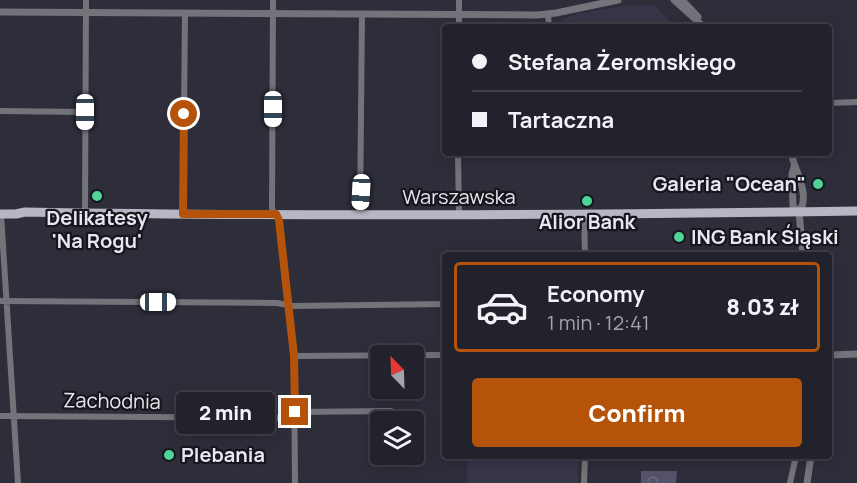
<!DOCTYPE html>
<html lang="en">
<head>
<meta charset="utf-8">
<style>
	body { margin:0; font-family:Manrope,sans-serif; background:#2e2f38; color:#f1f3f6; height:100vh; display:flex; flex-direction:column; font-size:22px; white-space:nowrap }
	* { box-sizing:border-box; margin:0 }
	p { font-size:20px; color:#a2a4a9 }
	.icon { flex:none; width:33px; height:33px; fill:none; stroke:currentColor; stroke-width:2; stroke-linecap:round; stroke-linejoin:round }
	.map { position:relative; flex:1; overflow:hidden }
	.sheet { position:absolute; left:442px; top:252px; width:390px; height:207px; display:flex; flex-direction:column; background:#22222c; border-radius:6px; box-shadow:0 3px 15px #0003,0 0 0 2px #3f3f48 }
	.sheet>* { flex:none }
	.top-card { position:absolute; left:442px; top:24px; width:390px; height:132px; border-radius:6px; box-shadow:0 3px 15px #0003,0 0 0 2px #3f3f48; display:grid; align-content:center; height:132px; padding:0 30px; background:#22222c }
	.needle { width:39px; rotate:337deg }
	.tools { position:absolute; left:370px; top:345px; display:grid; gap:12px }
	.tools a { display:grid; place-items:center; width:54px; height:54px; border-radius:6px; background:#22222c; box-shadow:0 3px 15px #0003,0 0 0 2px #3f3f48; font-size:30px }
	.end { position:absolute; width:27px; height:27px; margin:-14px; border:8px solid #b45309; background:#fff; box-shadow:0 0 0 3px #fff }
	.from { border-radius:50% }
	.bubble { position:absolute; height:42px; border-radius:6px; background:#22222c; box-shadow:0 3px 15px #0003,0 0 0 2px #3f3f48; font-size:20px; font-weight:800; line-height:42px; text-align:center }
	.car { position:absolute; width:18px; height:36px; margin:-18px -9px; border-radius:8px; box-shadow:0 0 4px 2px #0007; background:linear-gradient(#fff 24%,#345 0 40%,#fff 0 76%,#345 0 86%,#fff 0) }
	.top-card b { display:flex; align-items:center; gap:21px; height:57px; font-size:22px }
	.top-card b+b { border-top:2px solid #3f3f48 }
	.top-card i { width:15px; height:15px; background:#f1f3f6 }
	ul { padding:10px 0 0; list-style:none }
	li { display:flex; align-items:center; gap:18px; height:90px; margin:0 12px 9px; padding:0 18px; border:3px solid transparent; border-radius:6px }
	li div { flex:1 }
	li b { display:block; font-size:22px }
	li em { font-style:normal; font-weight:800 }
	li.current { border-color:#b45309 }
	li>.icon { width:54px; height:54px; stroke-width:1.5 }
	.action { display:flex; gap:12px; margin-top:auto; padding:12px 30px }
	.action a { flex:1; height:69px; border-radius:6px; background:#b45309; color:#fff; font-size:24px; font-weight:800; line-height:69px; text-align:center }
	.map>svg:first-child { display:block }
	.built { fill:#373649 }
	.park { fill:url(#park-crowns) }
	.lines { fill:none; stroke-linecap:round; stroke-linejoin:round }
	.minor { stroke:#73737a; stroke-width:6 }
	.tertiary { stroke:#73737a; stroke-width:7 }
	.primary { stroke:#b7b6c5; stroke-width:9 }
	.route { stroke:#b45309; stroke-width:8 }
	.poi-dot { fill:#4ed399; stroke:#16161c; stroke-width:2 }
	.labels { text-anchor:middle; stroke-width:4.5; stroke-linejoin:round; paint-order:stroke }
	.poi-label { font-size:20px; font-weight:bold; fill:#e7e7f0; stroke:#16161c }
	.street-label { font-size:20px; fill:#e7e7f0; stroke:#16161c }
</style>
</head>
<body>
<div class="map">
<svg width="857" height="483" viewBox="0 0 857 483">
	<defs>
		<pattern id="park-crowns" width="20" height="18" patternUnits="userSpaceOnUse" patternTransform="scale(1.5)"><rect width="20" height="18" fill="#54536b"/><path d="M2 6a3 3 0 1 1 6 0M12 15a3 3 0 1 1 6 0" fill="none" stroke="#6d6c80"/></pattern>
	</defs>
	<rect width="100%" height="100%" fill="#2e2d3a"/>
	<path class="built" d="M 654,5 L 676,27 L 558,27 L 562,19 L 577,14 L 623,6 Z
		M 467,456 L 578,456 L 578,483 L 467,483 Z"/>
	<path class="park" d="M 641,471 L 677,471 L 676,483 L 641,483 Z"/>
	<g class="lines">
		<path class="minor" d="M 273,0 L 272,209 L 279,220 L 294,356 L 295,483
			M 548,14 L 549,27
			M 459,27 L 459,0
			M 830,103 L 857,102
			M 0,111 L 85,112
			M 458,153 L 459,215
			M 85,213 L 86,0
			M 1,214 L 18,483
			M 183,214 L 185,13
			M 360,215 L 362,14
			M 584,215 L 585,255
			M 0,301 L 277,303 L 293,306 L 446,304
			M 294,356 L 446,355
			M 295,412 L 391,411
			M 0,416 L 295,418
			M 584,483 L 585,456
			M 790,483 L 796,456"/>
		<path class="tertiary" d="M 674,0 L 704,27
			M 682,0 L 698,17
			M 0,12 L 538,15 L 556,13 L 618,0
			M 791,153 C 795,171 811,195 799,212
			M 794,167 L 792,174 L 793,206 L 799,212
			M 799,212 L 803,255
			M 830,355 L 857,354
			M 807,483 L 811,456"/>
		<path class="primary" d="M 0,214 L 16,214 L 25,212 C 302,217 580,215 857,211"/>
	</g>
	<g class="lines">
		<path class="route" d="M 184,114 L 183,214 L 276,214 L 279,220 L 294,356 L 295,412"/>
	</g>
	<g class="poi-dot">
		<circle cx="818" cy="184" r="6"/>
		<circle cx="97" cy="196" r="6"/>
		<circle cx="587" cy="201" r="6"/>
		<circle cx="679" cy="237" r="6"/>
		<circle cx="169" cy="455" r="6"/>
	</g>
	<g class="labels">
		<g class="poi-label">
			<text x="806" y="191" text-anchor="end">Galeria "Ocean"</text>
			<text x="97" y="225">Delikatesy<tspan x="97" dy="23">'Na Rogu'</tspan></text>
			<text x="587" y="229">Alior Bank</text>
			<text x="691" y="244" text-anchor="start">ING Bank Śląski</text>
			<text x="181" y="462" text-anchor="start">Plebania</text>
		</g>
		<g class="street-label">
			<text x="459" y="204">Warszawska</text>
			<text transform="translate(112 401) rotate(1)" y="7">Zachodnia</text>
		</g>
	</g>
</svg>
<div class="tools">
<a><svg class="needle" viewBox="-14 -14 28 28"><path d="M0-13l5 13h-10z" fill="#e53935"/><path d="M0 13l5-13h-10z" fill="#a2a4a9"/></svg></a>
<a><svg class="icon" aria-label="layers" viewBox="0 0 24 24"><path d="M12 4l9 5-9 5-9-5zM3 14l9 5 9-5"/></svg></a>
</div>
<i class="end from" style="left:184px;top:114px"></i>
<i class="end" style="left:295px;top:412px"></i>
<div class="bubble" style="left:176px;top:392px;width:99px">2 min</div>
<i class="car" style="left:273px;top:109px;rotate:180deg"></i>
<i class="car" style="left:85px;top:112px;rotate:180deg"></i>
<i class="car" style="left:361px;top:192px;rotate:183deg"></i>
<i class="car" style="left:158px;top:302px;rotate:90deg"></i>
<div class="top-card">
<b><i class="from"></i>Stefana Żeromskiego</b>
<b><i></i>Tartaczna</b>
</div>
<section class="sheet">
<ul>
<li class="current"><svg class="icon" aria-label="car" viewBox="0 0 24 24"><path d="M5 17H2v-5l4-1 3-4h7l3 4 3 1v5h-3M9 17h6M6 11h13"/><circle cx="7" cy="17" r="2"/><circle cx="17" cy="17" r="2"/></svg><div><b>Economy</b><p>1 min · 12:41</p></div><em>8.03 zł</em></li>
</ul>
<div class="action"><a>Confirm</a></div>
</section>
</div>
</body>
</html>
